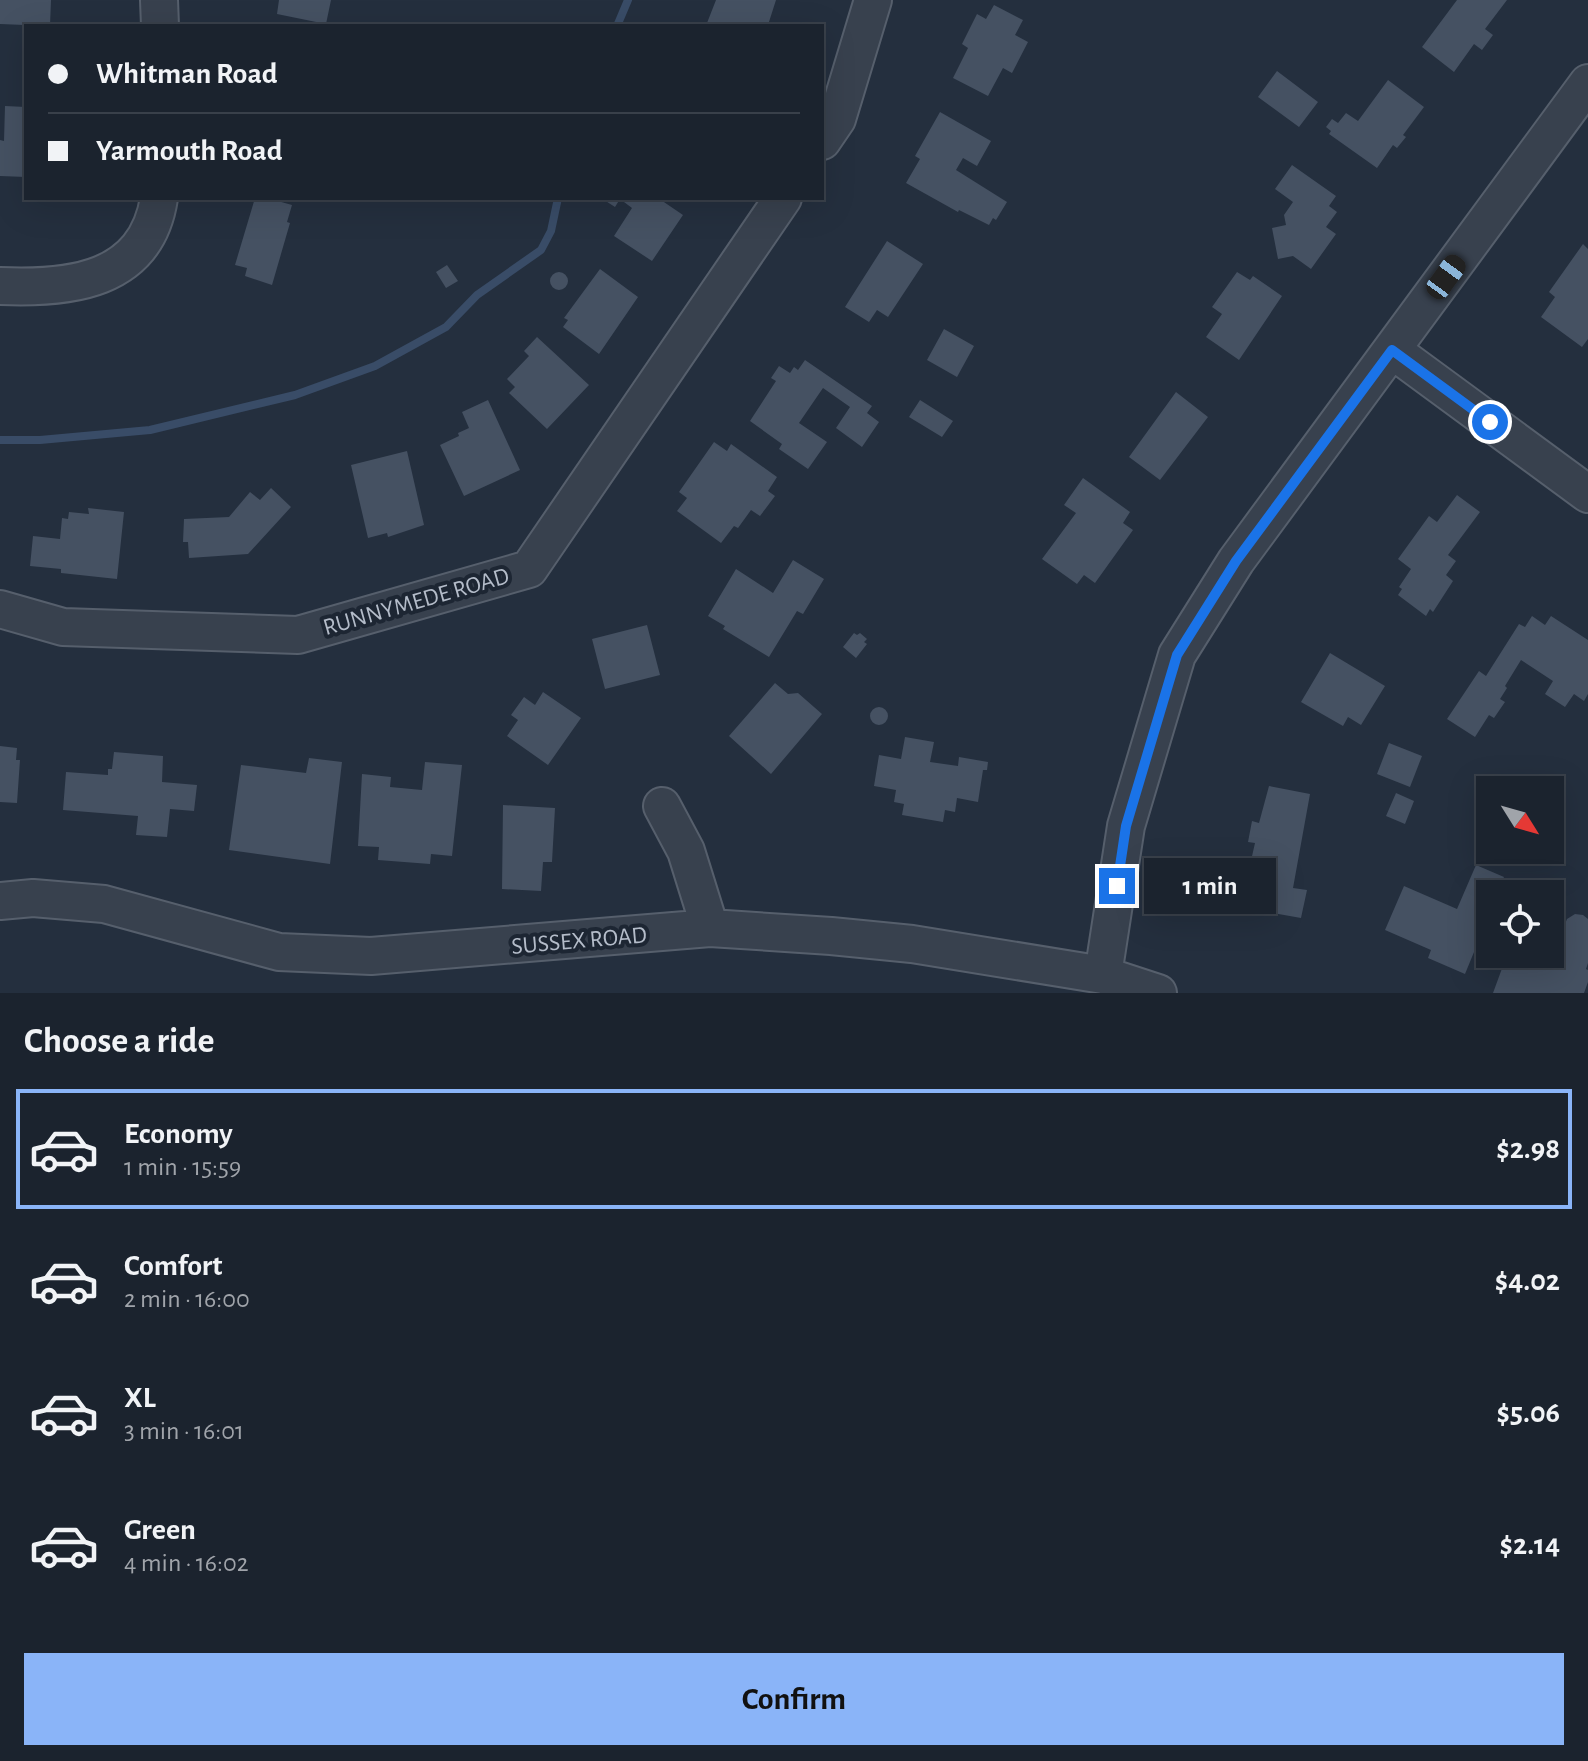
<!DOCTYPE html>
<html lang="en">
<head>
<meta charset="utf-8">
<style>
	body { margin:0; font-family:"Alegreya Sans",sans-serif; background:#282f3a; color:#f1f3f6; height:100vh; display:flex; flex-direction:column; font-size:30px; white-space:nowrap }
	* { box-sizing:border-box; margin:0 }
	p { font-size:26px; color:#a0a4aa }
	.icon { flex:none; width:44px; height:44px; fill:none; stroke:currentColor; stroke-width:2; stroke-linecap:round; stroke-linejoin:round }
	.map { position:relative; height:993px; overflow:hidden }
	.details { display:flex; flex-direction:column; background:#1b232e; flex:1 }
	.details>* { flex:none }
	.guide { position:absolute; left:24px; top:24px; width:800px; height:176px; border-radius:0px; box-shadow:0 8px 32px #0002,0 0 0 2px #39404a; display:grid; align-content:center; height:176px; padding:0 24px; background:#1b232e }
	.needle { width:52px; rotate:127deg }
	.fabs { position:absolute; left:1476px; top:776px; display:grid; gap:16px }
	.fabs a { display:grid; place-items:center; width:88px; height:88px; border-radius:0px; background:#1b232e; box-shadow:0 8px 32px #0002,0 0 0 2px #39404a; font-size:40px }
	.end { position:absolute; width:36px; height:36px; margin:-18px; border:10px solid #1a73e8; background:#fff; box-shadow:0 0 0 4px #fff }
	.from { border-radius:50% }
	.bubble { position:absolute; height:56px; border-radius:0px; background:#1b232e; box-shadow:0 8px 32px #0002,0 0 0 2px #39404a; font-size:26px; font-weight:600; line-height:56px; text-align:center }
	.car { position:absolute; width:24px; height:48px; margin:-24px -12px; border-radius:10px; box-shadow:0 0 6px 2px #0007; background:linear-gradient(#222 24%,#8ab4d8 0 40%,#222 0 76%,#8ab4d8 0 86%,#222 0) }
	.guide b { display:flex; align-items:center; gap:28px; height:76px; font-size:30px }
	.guide b+b { border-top:2px solid #39404a }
	.guide i { width:20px; height:20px; background:#f1f3f6 }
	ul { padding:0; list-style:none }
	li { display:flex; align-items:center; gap:24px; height:120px; margin:0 16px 12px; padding:0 8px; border:4px solid transparent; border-radius:0px }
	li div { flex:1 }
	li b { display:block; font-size:30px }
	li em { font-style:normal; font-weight:600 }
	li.selected { border-color:#8ab4f8 }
	li>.icon { width:72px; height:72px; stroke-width:1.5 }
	h2 { padding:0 24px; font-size:36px; line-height:96px }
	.button { display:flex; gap:16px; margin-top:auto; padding:16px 24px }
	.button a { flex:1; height:92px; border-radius:0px; background:#8ab4f8; color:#111; font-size:32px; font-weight:600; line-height:92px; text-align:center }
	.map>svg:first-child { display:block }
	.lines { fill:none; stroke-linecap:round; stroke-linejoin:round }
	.stream { stroke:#394c67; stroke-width:8 }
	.building { fill:#455162 }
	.minor-casing { stroke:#565f6c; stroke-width:40 }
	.minor { stroke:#38414e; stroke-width:36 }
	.route { stroke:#1a73e8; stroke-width:10 }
	.labels { text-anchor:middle; stroke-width:8; stroke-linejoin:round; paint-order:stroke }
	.street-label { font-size:24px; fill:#b4bcc9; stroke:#1d2633 }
</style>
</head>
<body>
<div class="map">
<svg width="1588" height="993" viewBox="0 0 1588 993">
	<rect width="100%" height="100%" fill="#242f3e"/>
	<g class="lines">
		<path class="stream" d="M 617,26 L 628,0
			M 0,440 L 40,440 L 150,430 L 295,395 L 375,366 L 446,327 L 477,295 L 541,250 L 551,231 L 558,198"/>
	</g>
	<path class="building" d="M 0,0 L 51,0 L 50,26 L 0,24 Z
		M 279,0 L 331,0 L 326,24 L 277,14 Z
		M 716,0 L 776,0 L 768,25 L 715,26 L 707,23 Z
		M 1457,0 L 1507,0 L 1485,29 L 1493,35 L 1482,50 L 1474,44 L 1454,72 L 1422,47 Z
		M 994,5 L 1023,20 L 1015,35 L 1028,42 L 1012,73 L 1003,68 L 988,96 L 953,78 L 968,48 L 962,44 L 977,14 L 986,19 Z
		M 1277,71 L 1318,102 L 1299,127 L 1258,97 Z
		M 1388,80 L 1424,107 L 1403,135 L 1406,137 L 1397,148 L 1393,145 L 1377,168 L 1329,134 L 1331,131 L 1326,127 L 1332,119 L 1338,123 L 1346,113 L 1358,121 Z
		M 5,106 L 26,107 L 26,177 L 0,176 L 0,140 L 4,141 Z
		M 940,112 L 991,141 L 977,166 L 963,158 L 956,170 L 1007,202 L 996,220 L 993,218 L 989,225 L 959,210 L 958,212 L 906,183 L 920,159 L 915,156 Z
		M 1292,165 L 1336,196 L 1329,206 L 1337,212 L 1326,227 L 1336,234 L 1311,269 L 1293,256 L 1278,259 L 1272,228 L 1286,225 L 1284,215 L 1293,202 L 1275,189 Z
		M 255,198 L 267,198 L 292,205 L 287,222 L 290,223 L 272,285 L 245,276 L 247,268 L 235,265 Z
		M 601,198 L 658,198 L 683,215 L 652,261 L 614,236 L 632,208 L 620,199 L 615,207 Z
		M 887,241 L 923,264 L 888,317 L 877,310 L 869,322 L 845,307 Z
		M 1583,244 L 1588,249 L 1588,339 L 1582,347 L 1541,317 L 1555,297 L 1549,292 Z
		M 447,265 L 458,281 L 446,288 L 436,272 Z
		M 600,269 L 638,297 L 599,354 L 563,327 L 568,320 L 564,318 Z
		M 1237,272 L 1250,280 L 1253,276 L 1282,296 L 1239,360 L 1206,337 L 1222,314 L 1212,307 Z
		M550 281a9 9 0 1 1 18 0a9 9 0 1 1-18 0Z
		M 944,329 L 974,346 L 957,377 L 927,360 Z
		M 537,337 L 589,385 L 547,429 L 509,393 L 515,387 L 507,379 L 529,356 L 524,351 Z
		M 805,360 L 872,406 L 867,413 L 879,422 L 862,447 L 836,428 L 850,407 L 823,388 L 799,423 L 827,442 L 808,469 L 779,449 L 782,444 L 750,421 L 776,381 L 771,378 L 779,366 L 790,373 L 794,367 L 798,370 Z
		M 1176,392 L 1208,417 L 1160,480 L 1129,457 Z
		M 488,400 L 520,470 L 464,496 L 440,445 L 459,436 L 458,433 L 469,428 L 462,412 Z
		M 920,400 L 953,421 L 942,437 L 909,417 Z
		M 714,442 L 727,451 L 731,444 L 777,477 L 768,491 L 775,496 L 760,516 L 751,510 L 738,528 L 734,526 L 721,543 L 677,511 L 687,498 L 679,492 Z
		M 407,451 L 424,525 L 388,537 L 387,533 L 368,538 L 351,465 Z
		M 1083,478 L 1130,512 L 1123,523 L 1133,530 L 1095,583 L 1084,575 L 1077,584 L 1042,559 L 1076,513 L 1064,505 Z
		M 271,488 L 291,507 L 248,554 L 189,558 L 188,542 L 183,542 L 184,519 L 229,517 L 250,492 L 260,500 Z
		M 1457,495 L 1480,512 L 1448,555 L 1456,561 L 1446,575 L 1453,581 L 1433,612 L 1430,609 L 1426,616 L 1398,595 L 1402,589 L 1399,587 L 1411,569 L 1398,559 L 1429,516 L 1437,522 Z
		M 88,508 L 124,512 L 117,579 L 61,573 L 61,569 L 30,566 L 33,536 L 60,539 L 62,518 L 68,519 L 69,512 L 89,514 Z
		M 793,560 L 824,579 L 803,614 L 797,611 L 769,657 L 723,629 L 725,626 L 708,616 L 736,569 L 773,593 Z
		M 1532,616 L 1545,625 L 1551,616 L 1588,640 L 1588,694 L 1584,701 L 1574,694 L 1565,707 L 1545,694 L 1553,681 L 1521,660 L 1505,686 L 1507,688 L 1500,699 L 1505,702 L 1494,718 L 1489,715 L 1475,737 L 1447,719 L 1479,671 L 1486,676 L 1519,624 L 1525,627 Z
		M 647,625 L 660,675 L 605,689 L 592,639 Z
		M 854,633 L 857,635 L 860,633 L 867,639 L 864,642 L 867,644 L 856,658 L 843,647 Z
		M 1330,653 L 1385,686 L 1361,725 L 1348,717 L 1343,726 L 1301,702 Z
		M 775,683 L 788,694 L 798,693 L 822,714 L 771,774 L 729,736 Z
		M 543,692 L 581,718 L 548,765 L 507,736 L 518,720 L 511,715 L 524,697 L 535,705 Z
		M870 716a9 9 0 1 1 18 0a9 9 0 1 1-18 0Z
		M 905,737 L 934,742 L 930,762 L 958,766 L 959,757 L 988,762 L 987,770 L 983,770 L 978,802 L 957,798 L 955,812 L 945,810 L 943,822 L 902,815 L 904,804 L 894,802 L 896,790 L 874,786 L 879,755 L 901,759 Z
		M 1389,743 L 1422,756 L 1410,787 L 1377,774 Z
		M 0,746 L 17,748 L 16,760 L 20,760 L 17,803 L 0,802 Z
		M 114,752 L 163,756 L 162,782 L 197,785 L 194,811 L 170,809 L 167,837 L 136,835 L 138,816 L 63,810 L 66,772 L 108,775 L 108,769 L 112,769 Z
		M 309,758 L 342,762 L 330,864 L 229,850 L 241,765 L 306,773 Z
		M 425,762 L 462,765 L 452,856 L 431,854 L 430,864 L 378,860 L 379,847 L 358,846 L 362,774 L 391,777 L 390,787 L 422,790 Z
		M 1269,786 L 1310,794 L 1293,888 L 1307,890 L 1301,918 L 1261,911 L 1266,886 L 1252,884 L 1255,866 L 1250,865 L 1255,843 L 1248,842 L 1252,821 L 1259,823 Z
		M 1396,793 L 1414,801 L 1405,824 L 1386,816 Z
		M 503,805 L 555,808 L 552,862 L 543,862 L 541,891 L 502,889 Z
		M 1476,865 L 1504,877 L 1496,894 L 1490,894 L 1490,913 L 1465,974 L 1428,958 L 1431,950 L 1385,930 L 1404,886 L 1457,909 Z
		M 1575,914 L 1583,915 L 1588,919 L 1588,963 L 1586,969 L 1588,970 L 1588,982 L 1584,993 L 1493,993 L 1504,963 L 1514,966 L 1518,958 L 1523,954 L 1537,954 L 1549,965 L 1567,919 Z"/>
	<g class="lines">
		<g class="minor-casing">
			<path id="minor" d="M 159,0 L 160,26
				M 822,141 L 837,119 L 873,0
				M 0,286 C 69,289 146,282 159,198
				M 1392,350 L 1588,494
				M 0,609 L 63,627 L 298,635 L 529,569 L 783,198
				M 662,806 L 686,851 L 710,928
				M 0,901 L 33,898 L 104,904 L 279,952 L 371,956 L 710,928 L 831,936 L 912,944 L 1103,975 L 1158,993
				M 1103,975 L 1126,826 L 1177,655 L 1236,561 L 1588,83"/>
		</g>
		<use href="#minor" class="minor"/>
	</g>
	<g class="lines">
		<path class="route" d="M 1117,886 L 1126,826 L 1177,655 L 1236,561 L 1392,350 L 1490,422"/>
	</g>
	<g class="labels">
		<g class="street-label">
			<text transform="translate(416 601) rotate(-16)" y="8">RUNNYMEDE ROAD</text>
			<text transform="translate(579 940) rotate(-5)" y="8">SUSSEX ROAD</text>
		</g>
	</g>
</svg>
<div class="fabs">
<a><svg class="needle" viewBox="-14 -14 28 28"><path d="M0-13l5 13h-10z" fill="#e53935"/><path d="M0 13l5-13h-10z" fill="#a0a4aa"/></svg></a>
<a><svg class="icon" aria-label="locate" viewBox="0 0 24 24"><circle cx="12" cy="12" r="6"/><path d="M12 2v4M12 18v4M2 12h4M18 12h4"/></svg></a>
</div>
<i class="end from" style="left:1490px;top:422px"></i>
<i class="end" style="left:1117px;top:886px"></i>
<div class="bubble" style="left:1144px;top:858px;width:132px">1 min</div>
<i class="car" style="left:1446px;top:277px;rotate:36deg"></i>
<div class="guide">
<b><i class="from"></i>Whitman Road</b>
<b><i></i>Yarmouth Road</b>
</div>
</div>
<section class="details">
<h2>Choose a ride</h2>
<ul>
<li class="selected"><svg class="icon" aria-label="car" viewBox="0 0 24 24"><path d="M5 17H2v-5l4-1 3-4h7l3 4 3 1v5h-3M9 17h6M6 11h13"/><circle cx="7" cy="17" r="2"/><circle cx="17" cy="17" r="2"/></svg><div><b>Economy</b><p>1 min · 15:59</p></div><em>$2.98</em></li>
<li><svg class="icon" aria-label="car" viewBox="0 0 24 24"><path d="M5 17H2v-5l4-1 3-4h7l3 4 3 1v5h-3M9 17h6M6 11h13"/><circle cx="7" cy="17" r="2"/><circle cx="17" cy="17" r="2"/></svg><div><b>Comfort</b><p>2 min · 16:00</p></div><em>$4.02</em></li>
<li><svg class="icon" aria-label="car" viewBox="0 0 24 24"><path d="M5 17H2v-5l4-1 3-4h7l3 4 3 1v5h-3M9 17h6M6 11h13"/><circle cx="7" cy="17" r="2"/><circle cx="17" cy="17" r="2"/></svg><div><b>XL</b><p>3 min · 16:01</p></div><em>$5.06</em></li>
<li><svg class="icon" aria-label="car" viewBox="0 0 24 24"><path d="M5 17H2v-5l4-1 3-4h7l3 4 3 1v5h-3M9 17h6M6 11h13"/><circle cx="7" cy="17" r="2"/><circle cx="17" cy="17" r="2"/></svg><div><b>Green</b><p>4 min · 16:02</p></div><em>$2.14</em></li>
</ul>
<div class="button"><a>Confirm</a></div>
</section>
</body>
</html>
